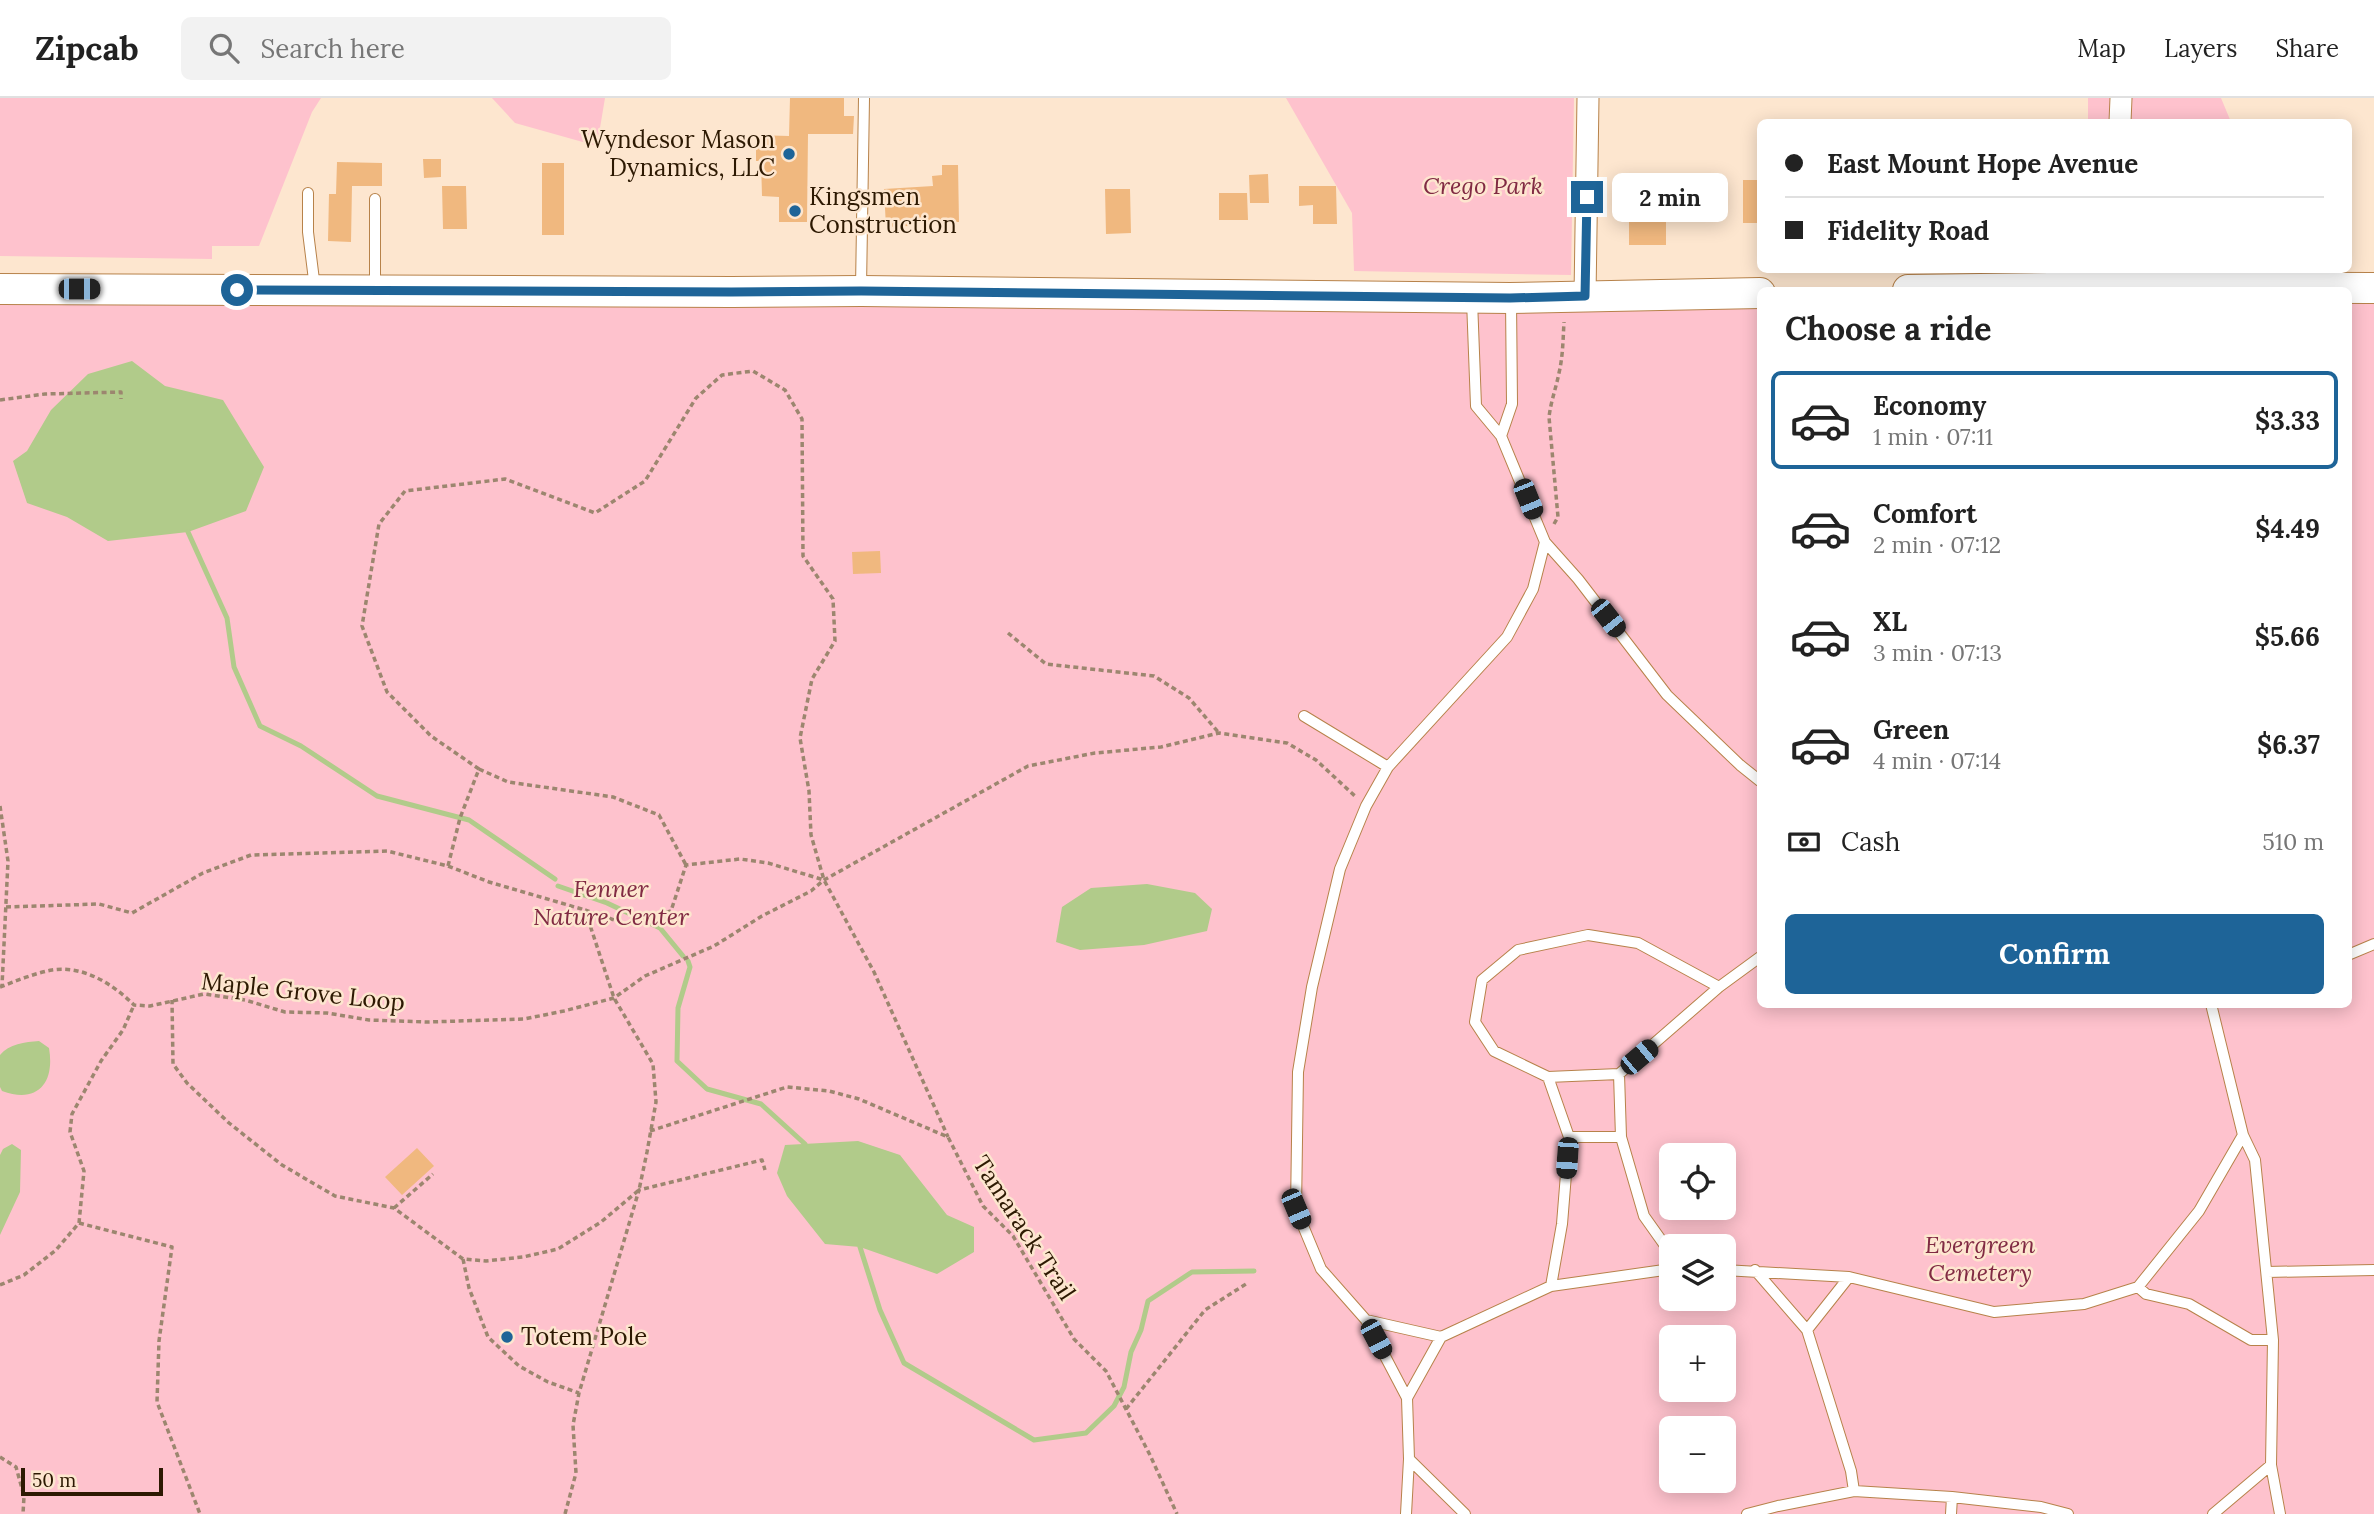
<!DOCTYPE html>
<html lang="en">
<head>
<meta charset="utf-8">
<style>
	body { margin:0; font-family:Lora,serif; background:#f2f2f2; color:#222; height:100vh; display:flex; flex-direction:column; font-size:26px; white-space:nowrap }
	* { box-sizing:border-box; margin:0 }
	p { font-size:23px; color:#767676 }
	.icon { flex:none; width:38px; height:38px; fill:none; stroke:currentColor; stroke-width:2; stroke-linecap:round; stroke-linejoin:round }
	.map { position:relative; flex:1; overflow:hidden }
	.details { position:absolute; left:1757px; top:189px; width:595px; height:721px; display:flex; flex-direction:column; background:#fff; border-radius:10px; box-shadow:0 4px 18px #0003 }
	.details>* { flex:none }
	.guide { position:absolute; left:1757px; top:21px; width:595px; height:154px; border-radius:10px; box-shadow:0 4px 18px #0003; display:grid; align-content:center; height:154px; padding:0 28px; background:#fff }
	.buttons { position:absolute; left:1659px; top:1045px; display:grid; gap:14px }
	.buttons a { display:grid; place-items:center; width:77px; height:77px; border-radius:10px; background:#fff; box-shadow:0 4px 18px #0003; font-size:35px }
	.scale { position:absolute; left:21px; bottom:18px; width:142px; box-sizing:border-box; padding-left:7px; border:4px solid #2d1902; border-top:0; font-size:19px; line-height:24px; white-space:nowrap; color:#2d1902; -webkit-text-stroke:5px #fde6cf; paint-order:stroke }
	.end { position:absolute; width:32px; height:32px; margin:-16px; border:9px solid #1e6498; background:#fff; box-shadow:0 0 0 4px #fff }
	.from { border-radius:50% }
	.bubble { position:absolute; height:49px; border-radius:10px; background:#fff; box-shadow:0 4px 18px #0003; font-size:23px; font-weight:700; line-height:49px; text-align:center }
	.car { position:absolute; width:21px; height:42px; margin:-21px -10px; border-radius:9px; box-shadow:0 0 5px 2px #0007; background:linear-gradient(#222 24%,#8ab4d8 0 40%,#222 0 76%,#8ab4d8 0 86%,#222 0) }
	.guide b { display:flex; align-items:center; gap:24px; height:66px; font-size:26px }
	.guide b+b { border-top:2px solid #e0e0e0 }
	.guide i { width:18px; height:18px; background:#222 }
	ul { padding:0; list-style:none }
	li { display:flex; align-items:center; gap:21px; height:98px; margin:0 14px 10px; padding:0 14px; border:4px solid transparent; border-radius:10px }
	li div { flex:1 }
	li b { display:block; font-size:26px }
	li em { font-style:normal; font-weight:700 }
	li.active { border-color:#1e6498 }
	li>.icon { width:63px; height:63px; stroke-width:1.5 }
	h2 { padding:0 28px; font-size:32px; line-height:84px }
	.pay { display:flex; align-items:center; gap:18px; height:77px; padding:0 28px; font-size:26px }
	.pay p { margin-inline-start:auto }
	.primary-button { display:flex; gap:14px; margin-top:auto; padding:14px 28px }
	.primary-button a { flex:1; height:80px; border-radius:10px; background:#1e6498; color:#fff; font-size:28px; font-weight:700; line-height:80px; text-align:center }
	header { display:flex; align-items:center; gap:42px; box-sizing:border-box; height:98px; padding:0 35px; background:#fff; border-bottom:2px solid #e0e0e0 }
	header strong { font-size:33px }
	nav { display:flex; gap:38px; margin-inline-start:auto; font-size:24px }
	.search { width:490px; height:63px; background:#f2f2f2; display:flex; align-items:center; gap:18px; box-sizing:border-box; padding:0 24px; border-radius:10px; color:#767676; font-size:26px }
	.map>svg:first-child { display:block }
	.green { fill:#fec2cd; fill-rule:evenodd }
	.water { fill:#b1cb8a }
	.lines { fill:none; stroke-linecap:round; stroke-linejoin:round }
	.stream { stroke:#b1cb8a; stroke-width:5 }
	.building { fill:#f0b87f }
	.lane-casing { stroke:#b7824a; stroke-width:12 }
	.street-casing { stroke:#b7824a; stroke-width:23 }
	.secondary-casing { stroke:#b7824a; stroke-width:32 }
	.path { stroke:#9c866f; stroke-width:3.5; stroke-dasharray:5 3.5; stroke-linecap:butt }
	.lane { stroke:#fff; stroke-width:10 }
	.street { stroke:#fff; stroke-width:21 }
	.secondary { stroke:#fff; stroke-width:30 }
	.route { stroke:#1e6498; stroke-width:9 }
	.poi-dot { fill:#1e6498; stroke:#fde6cf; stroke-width:2.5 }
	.labels { text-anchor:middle; stroke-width:5; stroke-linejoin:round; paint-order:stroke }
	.poi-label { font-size:24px; fill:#2d1902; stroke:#fde6cf; text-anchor:start }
	.park-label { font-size:24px; font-style:italic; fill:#812a43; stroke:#fde6cf }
	.street-label { font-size:24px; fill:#2d1902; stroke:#fde6cf }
</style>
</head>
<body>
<header>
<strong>Zipcab</strong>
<div class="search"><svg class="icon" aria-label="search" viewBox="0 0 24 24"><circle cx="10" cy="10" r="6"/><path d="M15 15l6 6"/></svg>Search here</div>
<nav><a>Map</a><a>Layers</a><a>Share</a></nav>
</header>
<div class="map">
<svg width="2374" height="1416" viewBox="0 0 2374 1416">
	<rect width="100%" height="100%" fill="#fde6cf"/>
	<path class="green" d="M 0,0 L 321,0 L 312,14 L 259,148 L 212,148 L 212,161 L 0,158 Z
		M 492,0 L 605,0 L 597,48 L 515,25 Z
		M 1286,0 L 1574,0 L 1571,177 L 1354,173 L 1352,115 Z
		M 2088,0 L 2221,0 L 2231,24 L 2088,24 Z
		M 2374,191 L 2374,1416 L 0,1416 L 0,194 L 861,193 L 1271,213 L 1760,203 L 1760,906 L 2348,906 L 2348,192 ZM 1671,1057 L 1724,1057 L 1724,1110 L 1671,1110 ZM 1671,1148 L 1724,1148 L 1724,1200 L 1671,1200 ZM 1671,1239 L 1724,1239 L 1724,1292 L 1671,1292 ZM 1671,1330 L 1724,1330 L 1724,1382 L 1671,1382 Z"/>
	<path class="water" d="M 132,263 L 165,288 L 223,302 L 264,369 L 246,413 L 188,434 L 108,443 L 67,419 L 27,405 L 13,363 L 27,353 L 51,312 L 88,276 Z
		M 1147,786 L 1195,795 L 1212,811 L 1207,833 L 1144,847 L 1080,852 L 1056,844 L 1062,809 L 1091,790 Z
		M 39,943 L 49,950 C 55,985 38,1006 2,993 L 0,989 L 0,957 C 9,946 25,944 39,943 Z
		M 858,1043 L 900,1057 L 947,1117 L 974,1129 L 974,1154 L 937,1176 L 860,1149 L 825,1146 L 787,1098 L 777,1075 L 785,1047 Z
		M 12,1046 L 21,1052 L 20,1094 L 0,1137 L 0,1057 L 3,1051 Z"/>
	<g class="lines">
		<path class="stream" d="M 188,434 L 227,520 L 234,569 L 260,628 L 301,648 L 377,698 L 469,722 L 555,781
			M 558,788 L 607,805 L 660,830 L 683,858
			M 688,863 L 690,869 L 678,910 L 677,963 L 707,991 L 761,1006 L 805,1046
			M 860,1149 L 880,1212 L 904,1265 L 1034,1342 L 1086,1335 L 1114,1308 L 1124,1289 L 1131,1254 L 1141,1232 L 1148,1203 L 1192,1174 L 1254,1173"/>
	</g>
	<path class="building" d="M 790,0 L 844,0 L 844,18 L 854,18 L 853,36 L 808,36 L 807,124 L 779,124 L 779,99 L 762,98 L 761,63 L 756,63 L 756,37 L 789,38 Z
		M 423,61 L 441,61 L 441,79 L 424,80 Z
		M 337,64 L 382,65 L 382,88 L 352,88 L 351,144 L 328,143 L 329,96 L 336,96 Z
		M 542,65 L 564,65 L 564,137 L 542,137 Z
		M 942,67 L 958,67 L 959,124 L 909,125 L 909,128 L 886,129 L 884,91 L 933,88 L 932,78 L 942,77 Z
		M 1268,76 L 1269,105 L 1250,105 L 1249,77 Z
		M 1629,82 L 1689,82 L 1689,123 L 1666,123 L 1666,147 L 1629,147 Z
		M 1743,82 L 1760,82 L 1760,125 L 1743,125 Z
		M 442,88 L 466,88 L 467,131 L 443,131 Z
		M 1299,88 L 1336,88 L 1337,126 L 1313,126 L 1313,107 L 1299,108 Z
		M 1105,91 L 1130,91 L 1131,135 L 1106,136 Z
		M 1219,95 L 1247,95 L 1248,122 L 1219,122 Z
		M 880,453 L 881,475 L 853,476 L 852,454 Z
		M 417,1050 L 434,1068 L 402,1097 L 385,1079 Z"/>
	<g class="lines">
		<g class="lane-casing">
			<path id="lane" d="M 308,95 L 308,134 L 315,190
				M 375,101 L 375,190
				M 861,190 L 864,0
				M 1501,338 L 1512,306 L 1511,202
				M 1545,444 L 1578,481 L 1667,597 L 1740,667 L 1760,683
				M 1304,618 L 1388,669
				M 2348,857 L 2374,846
				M 1719,889 L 1638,845 L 1588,837 L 1518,852 L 1482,882 L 1475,924 L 1494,953 L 1548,979 L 1619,976 L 1719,889 L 1760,859
				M 2211,906 L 2243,1037 L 2255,1062 L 2273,1242 L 2271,1367 L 2280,1416
				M 1619,976 L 1621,1039 L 1644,1118 L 1666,1149 L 1670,1171
				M 1548,979 L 1569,1039 L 1562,1126 L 1551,1188
				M 1569,1039 L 1621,1039
				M 1724,1172 L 1849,1179 L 1994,1214 L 2084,1206 L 2138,1189 L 2199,1113 L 2243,1037
				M 1755,1172 L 1807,1232 L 1851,1373 L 1854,1393
				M 2267,1174 L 2374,1172
				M 2138,1189 L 2146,1196 L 2189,1206 L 2251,1242 L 2273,1242
				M 1366,1222 L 1441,1239 L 1551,1188 L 1671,1171
				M 1807,1232 L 1849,1179
				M 1407,1300 L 1441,1239
				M 1409,1361 L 1465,1416
				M 1406,1416 L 1409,1361 L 1407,1300 L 1366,1222 L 1321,1171 L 1296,1111 L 1298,974 L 1312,889 L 1340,771 L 1366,708 L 1388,669 L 1507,539 L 1533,491 L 1545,444 L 1501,338 L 1476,308 L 1472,202
				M 1747,1416 L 1778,1408 L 1854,1393 L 1952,1399 L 2041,1409 L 2068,1416
				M 1951,1416 L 1952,1399
				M 2213,1416 L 2271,1367"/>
		</g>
		<g class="street-casing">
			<path id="street" d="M 2120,24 L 2121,0
				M 1585,198 L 1588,0"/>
		</g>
		<g class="secondary-casing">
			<path id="secondary" d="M 0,191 L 731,194 L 861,193 L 1510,200 L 1760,195
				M 1908,192 L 2116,189 L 2374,190"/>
		</g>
		<path class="path" d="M 0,302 L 45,296 L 121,294 L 121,301
			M 1554,426 L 1558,419 L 1549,319 C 1551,303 1556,290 1559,275 C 1563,258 1563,241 1564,224
			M 1008,535 L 1046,566 L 1154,578 L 1189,600 L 1219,635
			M 479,671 L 508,684 L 613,699 L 659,717 L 686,767
			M 0,708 L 8,763 L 2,888
			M 448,768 L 460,720 L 479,671 L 431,638 L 387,594 L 362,528 L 379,426 L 405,393 L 505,381 L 595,415 L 645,383 L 696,300 L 722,277 L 753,273 L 785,292 L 802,321 L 803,458 L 833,501 L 835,543 L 812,581 L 800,640 L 809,693 L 811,737 L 824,782 L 874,874 L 948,1039
			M 6,809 L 99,806 L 132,815 L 203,775 L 251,757 L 387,753 L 448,768 L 489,784 L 585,812 L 614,900 L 653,966 L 656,1004 L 647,1054 L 639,1092 L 601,1124 L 558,1151 L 523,1159 L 486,1163 L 463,1161 L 394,1110 L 335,1098 L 282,1067 L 229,1025 L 187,985 L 173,966 L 172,902
			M 585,812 L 626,826 L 671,813 L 686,767 L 740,761 L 768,765 L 824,782
			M 0,889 C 16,883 35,875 52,872 C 83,867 113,886 134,907 L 150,908 L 204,896 L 245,902 L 285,914 L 327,915 L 369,922 L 427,924 L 524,921 L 564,913 L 614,900 L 645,878 L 714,848 L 762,818 L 811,793 L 824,782 L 1028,668 L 1095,655 L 1161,649 L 1219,635 L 1287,645 L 1316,662 L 1356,699
			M 650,1033 L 787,989 L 829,993 L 859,1001 L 948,1039 L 983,1108 L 1013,1138 L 1074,1241 L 1106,1273 L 1150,1357 L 1177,1416
			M 394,1110 L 433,1076
			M 79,1125 L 172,1149 L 159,1243 L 157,1304 L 200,1416
			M 463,1161 L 469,1190 L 488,1239 L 519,1268 L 548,1284 L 579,1295
			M 0,1187 L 24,1177 L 56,1152 L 79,1125 L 84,1073 L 70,1034 L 72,1016 L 101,963 L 123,932 L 134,907
			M 1126,1311 L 1205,1212 L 1246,1186
			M 0,1359 L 16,1369 L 24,1398 L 23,1416
			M 565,1416 L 576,1375 L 573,1327 L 579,1295 L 639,1092 L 762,1062 L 765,1072"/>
		<use href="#lane" class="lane"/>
		<use href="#street" class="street"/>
		<use href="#secondary" class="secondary"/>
	</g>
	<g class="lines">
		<path class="route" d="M 237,192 L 731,194 L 861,193 L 1510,200 L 1585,198 L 1587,99"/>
	</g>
	<g class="poi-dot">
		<circle cx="789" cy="56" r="7"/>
		<circle cx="795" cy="113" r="7"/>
		<circle cx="507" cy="1239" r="7"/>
	</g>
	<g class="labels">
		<g class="poi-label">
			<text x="775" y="50" text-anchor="end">Wyndesor Mason<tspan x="775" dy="28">Dynamics, LLC</tspan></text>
			<text x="809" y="107">Kingsmen<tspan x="809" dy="28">Construction</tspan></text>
			<text x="521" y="1247">Totem Pole</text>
		</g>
		<g class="park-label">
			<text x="1483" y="96">Crego Park</text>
			<text x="611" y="799">Fenner<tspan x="611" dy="28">Nature Center</tspan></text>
			<text x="1980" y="1155">Evergreen<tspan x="1980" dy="28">Cemetery</tspan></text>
		</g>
		<g class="street-label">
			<text transform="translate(303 894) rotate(6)" y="8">Maple Grove Loop</text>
			<text transform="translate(1024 1130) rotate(57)" y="8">Tamarack Trail</text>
		</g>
	</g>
</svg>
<div class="buttons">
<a><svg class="icon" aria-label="locate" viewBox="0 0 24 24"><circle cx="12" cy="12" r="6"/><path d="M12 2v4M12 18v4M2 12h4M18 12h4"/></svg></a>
<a><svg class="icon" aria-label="layers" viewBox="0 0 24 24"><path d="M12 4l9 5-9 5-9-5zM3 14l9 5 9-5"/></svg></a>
<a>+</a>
<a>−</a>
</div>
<div class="scale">50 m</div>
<i class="end from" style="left:237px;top:192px"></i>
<i class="end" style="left:1587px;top:99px"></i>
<div class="bubble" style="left:1612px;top:75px;width:116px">2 min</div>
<i class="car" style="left:79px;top:191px;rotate:90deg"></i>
<i class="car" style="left:1528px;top:401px;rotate:158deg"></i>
<i class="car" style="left:1608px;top:520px;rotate:142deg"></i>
<i class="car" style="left:1639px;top:959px;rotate:50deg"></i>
<i class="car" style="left:1567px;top:1060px;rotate:184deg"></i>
<i class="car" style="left:1296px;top:1111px;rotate:157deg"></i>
<i class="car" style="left:1376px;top:1241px;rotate:152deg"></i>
<div class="guide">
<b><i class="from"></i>East Mount Hope Avenue</b>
<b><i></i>Fidelity Road</b>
</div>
<section class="details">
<h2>Choose a ride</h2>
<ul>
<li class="active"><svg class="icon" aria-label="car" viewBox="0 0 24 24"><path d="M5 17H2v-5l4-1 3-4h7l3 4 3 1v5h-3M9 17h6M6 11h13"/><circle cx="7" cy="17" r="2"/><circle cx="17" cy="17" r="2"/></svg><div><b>Economy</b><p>1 min · 07:11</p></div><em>$3.33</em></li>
<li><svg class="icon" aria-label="car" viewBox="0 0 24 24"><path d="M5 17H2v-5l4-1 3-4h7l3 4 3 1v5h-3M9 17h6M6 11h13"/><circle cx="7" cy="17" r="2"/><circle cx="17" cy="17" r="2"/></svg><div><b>Comfort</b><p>2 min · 07:12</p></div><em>$4.49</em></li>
<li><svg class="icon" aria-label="car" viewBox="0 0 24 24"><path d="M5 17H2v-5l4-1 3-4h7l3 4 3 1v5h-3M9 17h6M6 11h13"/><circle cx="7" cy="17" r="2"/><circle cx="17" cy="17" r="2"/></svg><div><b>XL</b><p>3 min · 07:13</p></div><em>$5.66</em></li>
<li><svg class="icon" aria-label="car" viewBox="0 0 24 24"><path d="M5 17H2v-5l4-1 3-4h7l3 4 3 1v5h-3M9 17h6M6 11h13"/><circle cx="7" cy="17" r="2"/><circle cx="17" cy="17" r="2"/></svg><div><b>Green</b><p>4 min · 07:14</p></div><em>$6.37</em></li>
</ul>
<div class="pay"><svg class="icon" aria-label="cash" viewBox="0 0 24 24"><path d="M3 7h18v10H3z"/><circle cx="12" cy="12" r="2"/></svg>Cash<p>510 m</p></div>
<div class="primary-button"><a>Confirm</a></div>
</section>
</div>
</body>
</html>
